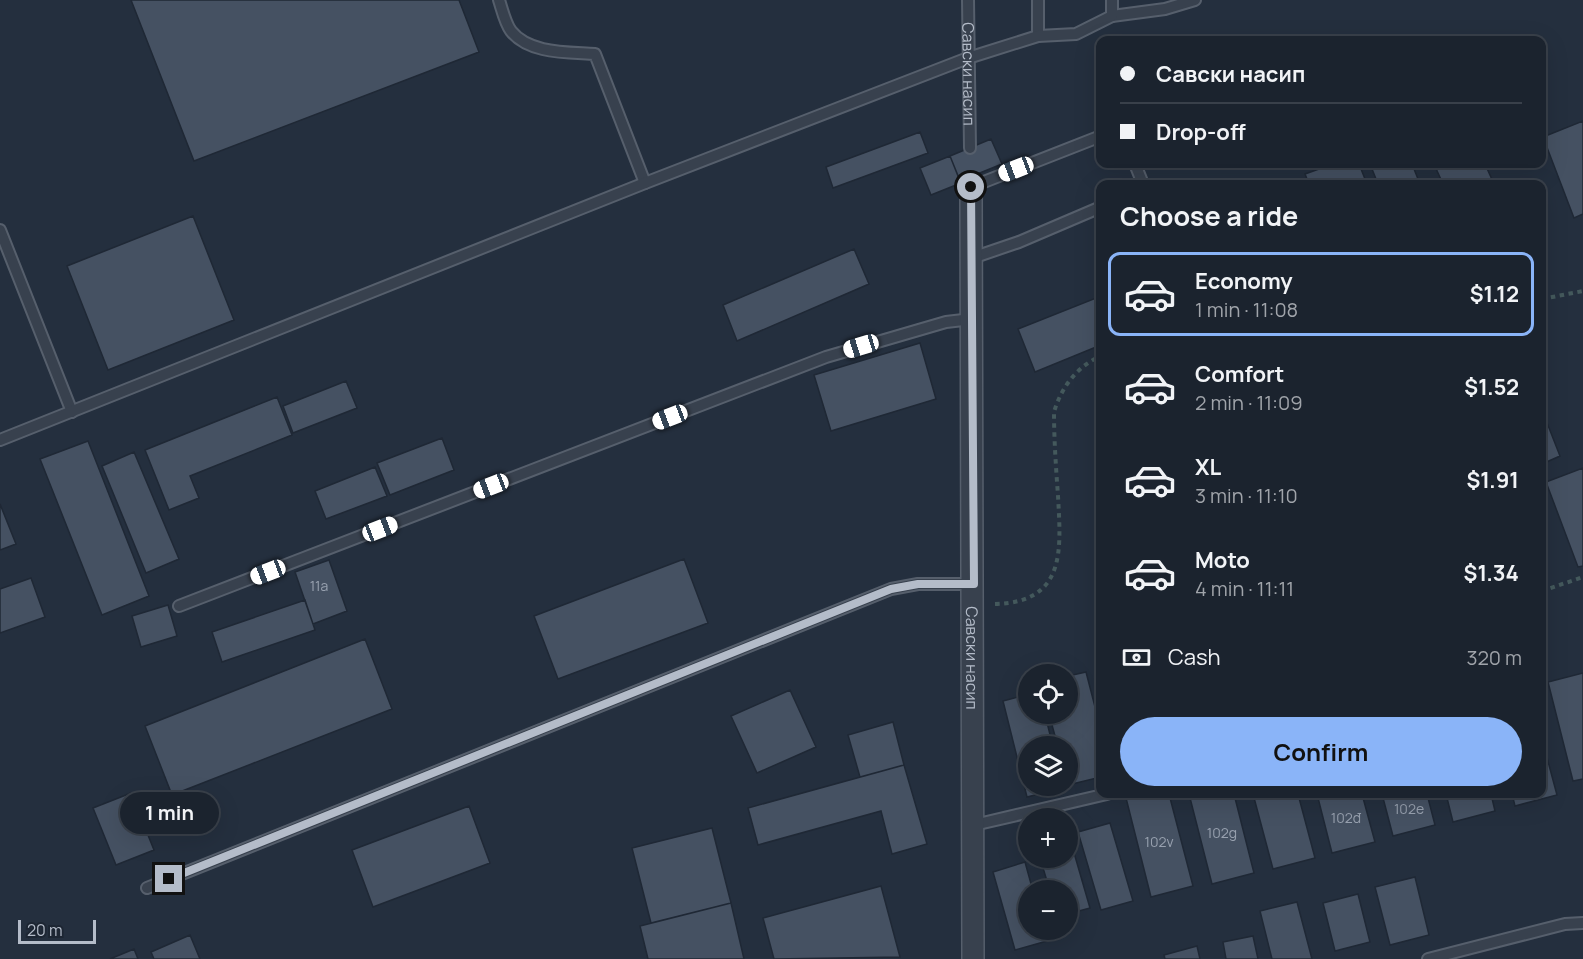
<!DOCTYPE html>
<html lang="en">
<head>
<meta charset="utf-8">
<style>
	body { margin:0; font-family:Manrope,sans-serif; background:#242b36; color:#f1f3f6; height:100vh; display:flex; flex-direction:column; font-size:22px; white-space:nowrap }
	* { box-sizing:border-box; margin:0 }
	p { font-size:20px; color:#a0a4aa }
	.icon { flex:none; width:33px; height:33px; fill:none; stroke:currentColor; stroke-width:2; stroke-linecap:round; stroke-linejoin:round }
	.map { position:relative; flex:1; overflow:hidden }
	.panel { position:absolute; left:1096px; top:180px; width:450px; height:618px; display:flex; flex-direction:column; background:#1b232e; border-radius:12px; box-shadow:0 6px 24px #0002,0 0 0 2px #39404a }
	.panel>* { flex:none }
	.guide { position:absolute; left:1096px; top:36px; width:450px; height:132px; border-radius:12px; box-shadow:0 6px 24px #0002,0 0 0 2px #39404a; display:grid; align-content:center; height:132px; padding:0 24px; background:#1b232e }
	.fabs { position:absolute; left:1018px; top:664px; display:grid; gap:12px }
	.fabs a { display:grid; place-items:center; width:60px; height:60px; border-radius:50%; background:#1b232e; box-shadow:0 6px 24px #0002,0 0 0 2px #39404a; font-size:30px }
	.scale { position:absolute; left:18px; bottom:15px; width:78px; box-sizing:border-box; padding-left:6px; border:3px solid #b4bcc9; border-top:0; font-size:16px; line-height:21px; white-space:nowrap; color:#b4bcc9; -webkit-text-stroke:4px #1d2633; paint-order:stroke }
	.end { position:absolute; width:27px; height:27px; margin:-14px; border:8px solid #b4bcc9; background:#111; box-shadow:0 0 0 3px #111 }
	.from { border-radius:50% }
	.bubble { position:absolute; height:42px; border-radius:21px; background:#1b232e; box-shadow:0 6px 24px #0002,0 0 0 2px #39404a; font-size:20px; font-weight:700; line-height:42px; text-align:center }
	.car { position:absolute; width:18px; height:36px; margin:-18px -9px; border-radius:8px; box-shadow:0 0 4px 2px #0007; background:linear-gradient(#fff 24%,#345 0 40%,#fff 0 76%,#345 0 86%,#fff 0) }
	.guide b { display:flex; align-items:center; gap:21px; height:57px; font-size:22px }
	.guide b+b { border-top:2px solid #39404a }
	.guide i { width:15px; height:15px; background:#f1f3f6 }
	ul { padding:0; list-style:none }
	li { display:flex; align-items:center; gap:18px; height:84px; margin:0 12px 9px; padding:0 12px; border:3px solid transparent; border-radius:12px }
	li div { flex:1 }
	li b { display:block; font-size:22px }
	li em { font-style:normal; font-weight:700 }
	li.current { border-color:#8ab4f8 }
	li>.icon { width:54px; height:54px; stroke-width:1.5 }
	h2 { padding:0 24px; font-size:27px; line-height:72px }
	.pay { display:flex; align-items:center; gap:15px; height:66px; padding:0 24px; font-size:22px }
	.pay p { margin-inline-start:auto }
	.button { display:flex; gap:12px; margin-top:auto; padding:12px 24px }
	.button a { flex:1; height:69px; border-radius:36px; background:#8ab4f8; color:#111; font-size:24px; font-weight:700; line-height:69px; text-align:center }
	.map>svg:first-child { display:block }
	.building { fill:#455162; stroke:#1f2835; stroke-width:1.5 }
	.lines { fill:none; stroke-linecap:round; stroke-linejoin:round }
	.lane-casing { stroke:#565f6c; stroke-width:14 }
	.street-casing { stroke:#565f6c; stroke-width:24 }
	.path { stroke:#44595c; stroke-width:4; stroke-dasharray:4.5 4.5; stroke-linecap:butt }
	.lane { stroke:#38414e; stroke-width:10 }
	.street { stroke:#38414e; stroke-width:21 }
	.route { stroke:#b4bcc9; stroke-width:8 }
	.labels { text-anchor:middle; stroke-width:6; stroke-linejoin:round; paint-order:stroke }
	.number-label { font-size:14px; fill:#98a1af }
	.street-label { font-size:16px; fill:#b4bcc9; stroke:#1d2633 }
</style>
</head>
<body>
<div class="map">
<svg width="1583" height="959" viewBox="0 0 1583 959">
	<rect width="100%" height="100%" fill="#242f3e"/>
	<path class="building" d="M 131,0 L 459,0 L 479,52 L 194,161 Z
		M 1583,121 L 1583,214 L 1574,218 L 1543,137 Z
		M 920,132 L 928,153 L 833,188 L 826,167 Z
		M 991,139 L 1002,164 L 960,181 L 950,156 Z
		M 950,156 L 961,183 L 931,195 L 920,168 Z
		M 1333,164 L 1359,164 L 1367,184 L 1309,184 L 1305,174 Z
		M 1370,164 L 1412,164 L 1420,184 L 1378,184 Z
		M 1434,164 L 1485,164 L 1494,184 L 1443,184 Z
		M 193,216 L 234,320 L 108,370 L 67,266 Z
		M 854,249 L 869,284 L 737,341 L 723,305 Z
		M 1101,296 L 1101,345 L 1035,372 L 1018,329 Z
		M 920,343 L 936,399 L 831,431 L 814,375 Z
		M 346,381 L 357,408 L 293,433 L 283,406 Z
		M 277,397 L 292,435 L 190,476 L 199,498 L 169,510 L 145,450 Z
		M 1542,410 L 1560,456 L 1542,464 Z
		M 442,438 L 454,470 L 390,495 L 377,463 Z
		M 88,441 L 149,596 L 102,615 L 40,459 Z
		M 134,452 L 179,559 L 146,573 L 102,466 Z
		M 375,467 L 387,496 L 326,519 L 315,491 Z
		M 1583,468 L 1583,566 L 1578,567 L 1546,482 Z
		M 0,504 L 16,544 L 0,550 Z
		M 684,559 L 708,623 L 558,679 L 534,616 Z
		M 329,560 L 347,611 L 313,624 L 295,572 Z
		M 31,578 L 45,617 L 0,633 L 0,589 Z
		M 305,600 L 315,630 L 222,662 L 212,632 Z
		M 168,605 L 177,636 L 141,647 L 132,616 Z
		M 365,639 L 392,709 L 172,795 L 145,726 Z
		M 1086,672 L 1101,730 L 1101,777 L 1068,785 L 1068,747 L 1058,747 L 1049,714 L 1068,714 L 1068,676 Z
		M 1583,673 L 1583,779 L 1573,781 L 1548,682 Z
		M 790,690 L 816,747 L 757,773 L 731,716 Z
		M 1029,694 L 1029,714 L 1045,714 L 1053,747 L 1029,747 L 1029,786 L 1063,788 L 1027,797 L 1003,701 Z
		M 893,722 L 904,765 L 860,777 L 848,735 Z
		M 1542,739 L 1557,795 L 1515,806 L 1512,794 L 1542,794 Z
		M 904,765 L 927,844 L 892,854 L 881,811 L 758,845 L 748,808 Z
		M 131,793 L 154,850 L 116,865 L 93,808 Z
		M 1142,794 L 1169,794 L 1193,886 L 1151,897 L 1126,798 Z
		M 1189,794 L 1234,794 L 1254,873 L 1212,884 Z
		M 1253,794 L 1298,794 L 1315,858 L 1273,869 Z
		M 1317,794 L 1362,794 L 1375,842 L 1332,853 Z
		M 1382,794 L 1427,794 L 1435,825 L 1393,836 Z
		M 1446,794 L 1491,794 L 1495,811 L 1453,822 Z
		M 469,806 L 490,863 L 373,907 L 352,850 Z
		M 1110,823 L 1133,901 L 1101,910 L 1078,832 Z
		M 712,828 L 731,903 L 651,923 L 632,848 Z
		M 1068,832 L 1090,908 L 1068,914 L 1068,891 L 1050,891 L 1040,858 L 1068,858 Z
		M 1025,862 L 1033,891 L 1029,891 L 1029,930 L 1044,930 L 1047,941 L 1015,950 L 993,872 Z
		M 1415,877 L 1429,935 L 1390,945 L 1375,887 Z
		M 881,886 L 900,957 L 774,959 L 763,918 Z
		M 1358,894 L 1370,942 L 1335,951 L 1323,903 Z
		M 1297,902 L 1312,959 L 1272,959 L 1260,911 Z
		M 731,903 L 744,959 L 648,959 L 640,926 Z
		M 190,935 L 200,959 L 154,959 L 151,952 Z
		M 1253,936 L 1258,959 L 1226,959 L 1223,942 Z
		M 1197,946 L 1200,959 L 1165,959 L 1164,955 Z
		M 134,949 L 138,959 L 110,959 Z"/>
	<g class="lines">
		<g class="lane-casing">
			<g id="lane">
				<path d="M 499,0 C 502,9 505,23 511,31 C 529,54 568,52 595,54 L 645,183"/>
				<path id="s1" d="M 968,0 L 970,148"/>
				<path d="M 1112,16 L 1165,9 L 1195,0"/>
				<path d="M 1038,36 L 1038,0"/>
				<path d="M 1135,164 L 1143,184"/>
				<path d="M 971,183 L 971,187 L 1101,136"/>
				<path d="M 0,230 L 72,412"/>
				<path d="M 972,258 L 1019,242 L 1101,207"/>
				<path d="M 0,440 L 645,183 L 968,58 L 1038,36 L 1076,34 L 1112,16 L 1112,0"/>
				<path d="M 179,606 L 826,357 L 946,322 L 972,319"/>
				<path d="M 974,825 L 1107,794"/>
				<path d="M 147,888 L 891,589 L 918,584 L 973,584"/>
				<path d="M 1428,959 L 1565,924 L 1583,923"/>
			</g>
		</g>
		<g class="street-casing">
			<g id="street">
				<path id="s2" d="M 971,187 L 973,959"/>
			</g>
		</g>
		<path class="path" d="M 1542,299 L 1583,291
			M 1542,591 L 1583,577
			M 995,604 C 1066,602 1061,551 1058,496 C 1056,468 1054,440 1054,412 C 1061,388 1077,366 1101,356"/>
		<use href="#lane" class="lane"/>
		<use href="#street" class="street"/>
	</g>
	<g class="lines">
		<path class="route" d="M 169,879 L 891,589 L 918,584 L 974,584 L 971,187"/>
	</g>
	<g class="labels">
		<g class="number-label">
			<text x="319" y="591">11a</text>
			<text x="1409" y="814">102e</text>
			<text x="1346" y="823">102đ</text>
			<text x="1222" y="838">102g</text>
			<text x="1159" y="847">102v</text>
		</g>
		<g class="street-label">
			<text dy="6" stroke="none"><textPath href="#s1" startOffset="74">Савски насип</textPath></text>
			<text dy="6" stroke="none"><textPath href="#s2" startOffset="471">Савски насип</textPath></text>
		</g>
	</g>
</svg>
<div class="fabs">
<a><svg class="icon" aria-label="locate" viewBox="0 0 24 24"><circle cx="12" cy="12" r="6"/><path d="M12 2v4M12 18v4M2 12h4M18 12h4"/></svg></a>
<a><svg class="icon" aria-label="layers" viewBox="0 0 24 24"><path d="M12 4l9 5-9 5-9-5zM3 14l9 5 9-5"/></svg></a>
<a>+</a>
<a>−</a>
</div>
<div class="scale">20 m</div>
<i class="end from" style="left:971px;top:187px"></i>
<i class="end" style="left:169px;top:879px"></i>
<div class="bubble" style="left:120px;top:792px;width:99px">1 min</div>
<i class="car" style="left:1016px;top:169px;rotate:249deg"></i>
<i class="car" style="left:861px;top:346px;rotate:253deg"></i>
<i class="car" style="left:670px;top:417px;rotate:249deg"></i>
<i class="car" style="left:491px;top:486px;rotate:249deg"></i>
<i class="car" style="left:380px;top:529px;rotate:69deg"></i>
<i class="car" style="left:268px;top:572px;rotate:249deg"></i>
<div class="guide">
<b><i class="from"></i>Савски насип</b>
<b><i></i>Drop-off</b>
</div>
<section class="panel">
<h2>Choose a ride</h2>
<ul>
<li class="current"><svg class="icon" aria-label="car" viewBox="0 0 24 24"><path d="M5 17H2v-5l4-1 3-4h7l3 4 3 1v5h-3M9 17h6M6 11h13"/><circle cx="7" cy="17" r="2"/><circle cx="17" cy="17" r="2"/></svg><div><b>Economy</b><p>1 min · 11:08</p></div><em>$1.12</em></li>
<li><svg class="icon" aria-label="car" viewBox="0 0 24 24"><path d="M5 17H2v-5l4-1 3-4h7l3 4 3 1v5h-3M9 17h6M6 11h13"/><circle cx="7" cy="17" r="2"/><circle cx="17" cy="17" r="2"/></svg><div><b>Comfort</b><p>2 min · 11:09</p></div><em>$1.52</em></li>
<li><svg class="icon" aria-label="car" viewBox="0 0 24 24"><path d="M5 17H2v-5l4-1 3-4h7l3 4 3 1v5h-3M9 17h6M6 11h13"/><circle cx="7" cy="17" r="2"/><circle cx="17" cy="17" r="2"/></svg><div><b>XL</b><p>3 min · 11:10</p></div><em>$1.91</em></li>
<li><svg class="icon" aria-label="car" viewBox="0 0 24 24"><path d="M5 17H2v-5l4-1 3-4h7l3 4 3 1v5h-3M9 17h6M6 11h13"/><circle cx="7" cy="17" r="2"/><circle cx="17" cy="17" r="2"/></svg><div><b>Moto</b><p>4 min · 11:11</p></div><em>$1.34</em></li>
</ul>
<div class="pay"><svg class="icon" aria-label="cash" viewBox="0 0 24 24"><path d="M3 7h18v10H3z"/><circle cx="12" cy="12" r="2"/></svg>Cash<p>320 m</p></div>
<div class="button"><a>Confirm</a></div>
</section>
</div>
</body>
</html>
